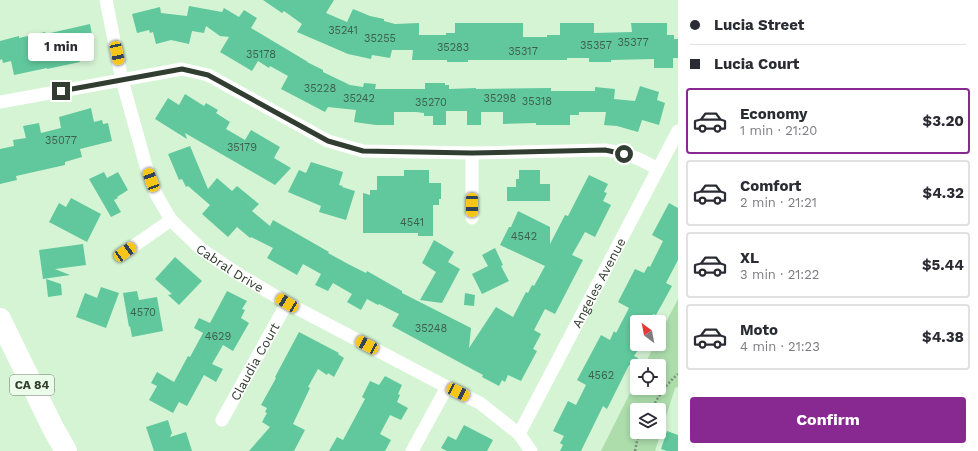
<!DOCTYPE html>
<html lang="en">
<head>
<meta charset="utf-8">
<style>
	body { margin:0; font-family:"Work Sans",sans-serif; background:#f7f7f7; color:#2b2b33; height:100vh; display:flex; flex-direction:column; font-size:15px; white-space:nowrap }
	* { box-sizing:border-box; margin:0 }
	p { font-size:13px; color:#7c7c81 }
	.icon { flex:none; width:22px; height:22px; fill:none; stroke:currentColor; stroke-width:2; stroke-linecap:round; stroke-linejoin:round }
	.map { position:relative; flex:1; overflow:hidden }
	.side { display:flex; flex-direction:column; background:#fff; width:300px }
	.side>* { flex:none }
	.hud { display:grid; align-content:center; height:88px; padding:0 12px; background:#fff }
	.needle { width:26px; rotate:328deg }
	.fabs { position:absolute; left:630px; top:315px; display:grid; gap:8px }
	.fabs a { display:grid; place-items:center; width:36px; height:36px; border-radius:4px; background:#fff; box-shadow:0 2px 6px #0003; font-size:20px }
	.end { position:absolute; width:18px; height:18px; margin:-9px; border:5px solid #313d30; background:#fff; box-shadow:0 0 0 2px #fff }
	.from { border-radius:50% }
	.bubble { position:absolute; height:28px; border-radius:4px; background:#fff; box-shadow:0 2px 6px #0003; font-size:13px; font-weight:700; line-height:28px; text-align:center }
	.car { position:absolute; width:12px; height:24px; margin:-12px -6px; border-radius:5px; box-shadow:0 0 3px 1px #0007; background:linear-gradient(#f5c518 24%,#345 0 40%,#f5c518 0 76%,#345 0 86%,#f5c518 0) }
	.hud b { display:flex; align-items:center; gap:14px; height:38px; font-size:15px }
	.hud b+b { border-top:1px solid #e1e1e2 }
	.hud i { width:10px; height:10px; background:#2b2b33 }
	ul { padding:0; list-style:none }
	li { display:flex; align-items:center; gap:12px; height:66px; margin:0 8px 6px; padding:0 4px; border:2px solid #e1e1e2; border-radius:4px }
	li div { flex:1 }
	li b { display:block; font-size:15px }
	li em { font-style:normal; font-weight:700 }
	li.on { border-color:#882891 }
	li>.icon { width:36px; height:36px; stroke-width:1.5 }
	.cta { display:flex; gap:8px; margin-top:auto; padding:8px 12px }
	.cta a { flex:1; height:46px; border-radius:4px; background:#882891; color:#fff; font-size:16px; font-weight:700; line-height:46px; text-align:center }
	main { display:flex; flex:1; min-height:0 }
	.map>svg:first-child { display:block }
	.green { fill:#acddab; fill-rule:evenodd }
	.building { fill:#61c89d }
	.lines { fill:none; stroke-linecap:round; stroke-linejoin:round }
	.path { stroke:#7d927c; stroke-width:2.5; stroke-dasharray:2 2; stroke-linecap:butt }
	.minor { stroke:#fff; stroke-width:13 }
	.motorway { stroke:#fff; stroke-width:22 }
	.route { stroke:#313d30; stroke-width:5 }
	.labels { text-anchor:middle; stroke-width:3; stroke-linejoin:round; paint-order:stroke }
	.number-label { font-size:11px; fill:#3d604b }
	.shield { fill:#ebfdea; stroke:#697768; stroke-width:1 }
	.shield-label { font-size:12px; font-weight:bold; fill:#313d30 }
	.street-label { font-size:13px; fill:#313d30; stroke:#ebfdea }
</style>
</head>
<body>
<main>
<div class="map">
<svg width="678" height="451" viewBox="0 0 678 451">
	<rect width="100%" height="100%" fill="#d5f4d4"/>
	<path class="green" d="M 678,299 L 678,387 L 675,388 L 655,451 L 601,451 L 637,379 L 637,388 L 659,388 L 659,366 L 644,366 L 655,344 L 659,344 L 659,336 ZM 637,410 L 659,410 L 659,432 L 637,432 Z"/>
	<path class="building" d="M 263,0 L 334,0 L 326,13 L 347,22 L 353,9 L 370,16 L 384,19 L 384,21 L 395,24 L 419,23 L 419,35 L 446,35 L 446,33 L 455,33 L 455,23 L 523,23 L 523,37 L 547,37 L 547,35 L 560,35 L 560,23 L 594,23 L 594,33 L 632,32 L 631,23 L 667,23 L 667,35 L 674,35 L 674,39 L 678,39 L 678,58 L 673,58 L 673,68 L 654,68 L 654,59 L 611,60 L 611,62 L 589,62 L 589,58 L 567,58 L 567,60 L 468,60 L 468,62 L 447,62 L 447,60 L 412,60 L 413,50 L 392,50 L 390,58 L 372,55 L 371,59 L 348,54 L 297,32 L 302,24 L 284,11 L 282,13 Z
		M 189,6 L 222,12 L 224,8 L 239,17 L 244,10 L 257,18 L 251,28 L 308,62 L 307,62 L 323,70 L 323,72 L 350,85 L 363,87 L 364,83 L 376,84 L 375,89 L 425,89 L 425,83 L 445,83 L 445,85 L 449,85 L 449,89 L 476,88 L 476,89 L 551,88 L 551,91 L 595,91 L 595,87 L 615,89 L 614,99 L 635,101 L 640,86 L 659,92 L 657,100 L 665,103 L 659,125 L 642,120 L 638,132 L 617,126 L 604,125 L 606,112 L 579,112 L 579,115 L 570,115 L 570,125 L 536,125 L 536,123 L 503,124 L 503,112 L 481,112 L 481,125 L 467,125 L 467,111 L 446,111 L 446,125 L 433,125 L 433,116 L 424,116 L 424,113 L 416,112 L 394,112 L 394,125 L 376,125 L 354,122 L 356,110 L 328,107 L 325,112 L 281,89 L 288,76 L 270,66 L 269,68 L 258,61 L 252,71 L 220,52 L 229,37 L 220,36 L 206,26 L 204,33 L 192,31 L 189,44 L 171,40 L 156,44 L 153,32 L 150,33 L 149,30 L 137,33 L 132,14 L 160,7 L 161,13 L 187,16 Z
		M 90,24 L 94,45 L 86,47 L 87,50 L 78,52 L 80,62 L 47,69 L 47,68 L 14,75 L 11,61 L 3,63 L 2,59 L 0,60 L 0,41 L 19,36 L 19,38 L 45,32 L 46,34 Z
		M 185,94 L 204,106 L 206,103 L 218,110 L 216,113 L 230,122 L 226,129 L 245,140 L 251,130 L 280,147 L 274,158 L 291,168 L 275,185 L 185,133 L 187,139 L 155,119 L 168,98 L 179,105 Z
		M 91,108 L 94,122 L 102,120 L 103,124 L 108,123 L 112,141 L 80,149 L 82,157 L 65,162 L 65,165 L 16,176 L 17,180 L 0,184 L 0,149 L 14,146 L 13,140 L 26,138 L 23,126 L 39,123 L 41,133 L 61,128 L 59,117 Z
		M 190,146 L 208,189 L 217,178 L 232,191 L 237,186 L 259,204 L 252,211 L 270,226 L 273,220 L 329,252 L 328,253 L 350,265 L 366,273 L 367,271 L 402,291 L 402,293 L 471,328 L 469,348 L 496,307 L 513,317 L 526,292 L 528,293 L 532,285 L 534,286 L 545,266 L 500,245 L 509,227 L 511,227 L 518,211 L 550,227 L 550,244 L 565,215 L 568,216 L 589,175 L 608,184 L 604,192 L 607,193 L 603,201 L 611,205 L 595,237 L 585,232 L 572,255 L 583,260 L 555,314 L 545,309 L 534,330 L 541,334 L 533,349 L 537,351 L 521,381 L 508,375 L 505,382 L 502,380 L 499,386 L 482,377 L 483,375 L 392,326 L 399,314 L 379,304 L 378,305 L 367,299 L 361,310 L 347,302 L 352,294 L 333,283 L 328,291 L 315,285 L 321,274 L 303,264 L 297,275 L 267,258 L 273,248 L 251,237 L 250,238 L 237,227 L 228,237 L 202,214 L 210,205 L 188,186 L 186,187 L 182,179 L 179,180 L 168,154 Z
		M 311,162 L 343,172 L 339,185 L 343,186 L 342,187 L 355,191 L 346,220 L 319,212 L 321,206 L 288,192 L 299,170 L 306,173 Z
		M 404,170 L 429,170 L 429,183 L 441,183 L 441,199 L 439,199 L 439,205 L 433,205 L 433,236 L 418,236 L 418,233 L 363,233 L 363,193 L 370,195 L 370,190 L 377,190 L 377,176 L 404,176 Z
		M 519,170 L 540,170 L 540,184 L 550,184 L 550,201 L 507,201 L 507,187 L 516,187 L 516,179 L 519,179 Z
		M 104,172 L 107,178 L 118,172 L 128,190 L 117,197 L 118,198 L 114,200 L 121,212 L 111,217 L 89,179 Z
		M 71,198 L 101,214 L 87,242 L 49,222 L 59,203 L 66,207 Z
		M 669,203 L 678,208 L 678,260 L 666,283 L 672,286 L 656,315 L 653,314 L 649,322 L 637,322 L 637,340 L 633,347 L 638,350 L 634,356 L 638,358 L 633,367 L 629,365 L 607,409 L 603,406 L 581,451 L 560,451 L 563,445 L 560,443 L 564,436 L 553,431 L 568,401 L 576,405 L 586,385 L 577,380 L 601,335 L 610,340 L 614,331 L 616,333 L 629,308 L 618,302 L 635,269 L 644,273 L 648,266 L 650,267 L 663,241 L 652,235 Z
		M 434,240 L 454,252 L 448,262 L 460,269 L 442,303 L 420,300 L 436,272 L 422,263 Z
		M 83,244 L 86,265 L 55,269 L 70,275 L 43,279 L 39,250 Z
		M 495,248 L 503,265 L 501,266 L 509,281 L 482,294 L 472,274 L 488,266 L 482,255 Z
		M 175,257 L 202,281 L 179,305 L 168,295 L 172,294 L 155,279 Z
		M 46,279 L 61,284 L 62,295 L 48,297 Z
		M 101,287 L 119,293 L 106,328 L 76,317 L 85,293 L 97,298 Z
		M 137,291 L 139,300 L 157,297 L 163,331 L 132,337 L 130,326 L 129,327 L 123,293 Z
		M 227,291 L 247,301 L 242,309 L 245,310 L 241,318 L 249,323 L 233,351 L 223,345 L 212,364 L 223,369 L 216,382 L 204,375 L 187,406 L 179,402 L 173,413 L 149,400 L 157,386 L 151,383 L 157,372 L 174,382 L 188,356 L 190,357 L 203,333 L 194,328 L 199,318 L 210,323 Z
		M 465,293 L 475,295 L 474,306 L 464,305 Z
		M 299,332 L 339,353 L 338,354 L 344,358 L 334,377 L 328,373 L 327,375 L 318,369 L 308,387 L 310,388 L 293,424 L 305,430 L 294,451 L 249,451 L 270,427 L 262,422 L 267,413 L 265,412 L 267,408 L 261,405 L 276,378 L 275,377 Z
		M 385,376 L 402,385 L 398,394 L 400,395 L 397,402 L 408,408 L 401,420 L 390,415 L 380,434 L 391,440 L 385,451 L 329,451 L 337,437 L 343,440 L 365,399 L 362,397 L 370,381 L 379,385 Z
		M 168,420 L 172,433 L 170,437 L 186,432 L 192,451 L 154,451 L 146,427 Z
		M 464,425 L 493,440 L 487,451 L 447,451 L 441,448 L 448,436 L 456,440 Z
		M 667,431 L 678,435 L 678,451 L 667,451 L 661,449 Z"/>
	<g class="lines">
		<path class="path" d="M 651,410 C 658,397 666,384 678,374
			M 635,451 L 637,441 L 640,432"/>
		<g class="minor">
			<path id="s1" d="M 106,0 L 122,80 L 146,166 L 156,194 L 171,220 L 201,249 L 235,272 L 287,303 L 447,387 L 480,403 L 519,434 L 531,451"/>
			<path d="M 0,102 L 182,69 L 208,75 L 328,141 L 363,151 L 472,153 L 605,150 L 624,153 L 641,160 L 658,169"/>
			<path d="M 472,153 L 472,218"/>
			<path d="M 125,252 L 171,220"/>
			<path id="s2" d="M 222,420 L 287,303"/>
			<path id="s3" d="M 519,434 L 678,131"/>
			<path d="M 412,451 L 447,387"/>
		</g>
		<path class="motorway" d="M 0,319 L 53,428 L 66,451"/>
	</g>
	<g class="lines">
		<path class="route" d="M 61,91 L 182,69 L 208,75 L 328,141 L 363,151 L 472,153 L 605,150 L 624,154"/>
	</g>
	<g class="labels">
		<g class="number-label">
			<text x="343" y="34">35241</text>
			<text x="380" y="42">35255</text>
			<text x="633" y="46">35377</text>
			<text x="596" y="49">35357</text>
			<text x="453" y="51">35283</text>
			<text x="523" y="55">35317</text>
			<text x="261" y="58">35178</text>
			<text x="320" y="92">35228</text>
			<text x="359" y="102">35242</text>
			<text x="500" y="102">35298</text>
			<text x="537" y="105">35318</text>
			<text x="431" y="106">35270</text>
			<text x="61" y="144">35077</text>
			<text x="242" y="151">35179</text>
			<text x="412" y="226">4541</text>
			<text x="524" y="240">4542</text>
			<text x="143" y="316">4570</text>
			<text x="431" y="332">35248</text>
			<text x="218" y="340">4629</text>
			<text x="601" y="379">4562</text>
		</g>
		<rect class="shield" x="10" y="375" width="44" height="20" rx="3"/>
		<g class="shield-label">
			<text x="32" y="389">CA 84</text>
		</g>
		<g class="street-label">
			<text dy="5" stroke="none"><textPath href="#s1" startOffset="307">Cabral Drive</textPath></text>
			<text dy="5" stroke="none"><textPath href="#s3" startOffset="171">Angeles Avenue</textPath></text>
			<text dy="5" stroke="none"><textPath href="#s2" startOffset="67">Claudia Court</textPath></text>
		</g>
	</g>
</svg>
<div class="fabs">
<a><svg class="needle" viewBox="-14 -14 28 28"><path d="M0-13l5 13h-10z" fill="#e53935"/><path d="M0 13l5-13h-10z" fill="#7c7c81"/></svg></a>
<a><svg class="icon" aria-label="locate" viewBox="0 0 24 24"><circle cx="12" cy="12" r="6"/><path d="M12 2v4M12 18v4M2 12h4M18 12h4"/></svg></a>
<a><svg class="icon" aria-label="layers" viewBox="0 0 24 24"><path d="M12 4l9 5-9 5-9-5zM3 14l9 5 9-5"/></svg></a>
</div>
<i class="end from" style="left:624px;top:154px"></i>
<i class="end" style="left:61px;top:91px"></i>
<div class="bubble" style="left:28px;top:33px;width:66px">1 min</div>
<i class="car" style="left:117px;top:53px;rotate:168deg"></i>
<i class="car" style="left:151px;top:180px;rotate:340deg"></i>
<i class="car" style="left:472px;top:205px;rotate:180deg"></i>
<i class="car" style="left:125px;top:252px;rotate:55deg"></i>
<i class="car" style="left:287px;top:303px;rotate:301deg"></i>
<i class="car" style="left:367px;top:345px;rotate:298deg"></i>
<i class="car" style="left:458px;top:392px;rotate:116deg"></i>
</div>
<section class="side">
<div class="hud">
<b><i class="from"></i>Lucia Street</b>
<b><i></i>Lucia Court</b>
</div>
<ul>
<li class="on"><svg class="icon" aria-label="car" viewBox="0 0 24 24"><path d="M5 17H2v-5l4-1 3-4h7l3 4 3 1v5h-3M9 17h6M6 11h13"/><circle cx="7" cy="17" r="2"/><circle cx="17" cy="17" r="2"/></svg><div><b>Economy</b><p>1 min · 21:20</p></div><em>$3.20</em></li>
<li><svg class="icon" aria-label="car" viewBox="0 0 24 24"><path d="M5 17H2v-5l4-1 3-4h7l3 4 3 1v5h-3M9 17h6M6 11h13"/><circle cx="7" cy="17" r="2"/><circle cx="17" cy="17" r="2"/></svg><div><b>Comfort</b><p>2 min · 21:21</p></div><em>$4.32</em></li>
<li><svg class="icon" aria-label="car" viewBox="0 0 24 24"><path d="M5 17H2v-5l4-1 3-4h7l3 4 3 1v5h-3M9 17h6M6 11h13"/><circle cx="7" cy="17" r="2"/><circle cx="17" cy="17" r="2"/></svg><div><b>XL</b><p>3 min · 21:22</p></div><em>$5.44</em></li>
<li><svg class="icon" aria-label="car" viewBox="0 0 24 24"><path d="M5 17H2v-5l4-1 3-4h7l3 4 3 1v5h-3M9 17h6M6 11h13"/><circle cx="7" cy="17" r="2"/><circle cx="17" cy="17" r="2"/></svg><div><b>Moto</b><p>4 min · 21:23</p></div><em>$4.38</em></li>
</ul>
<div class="cta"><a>Confirm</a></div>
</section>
</main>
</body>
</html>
